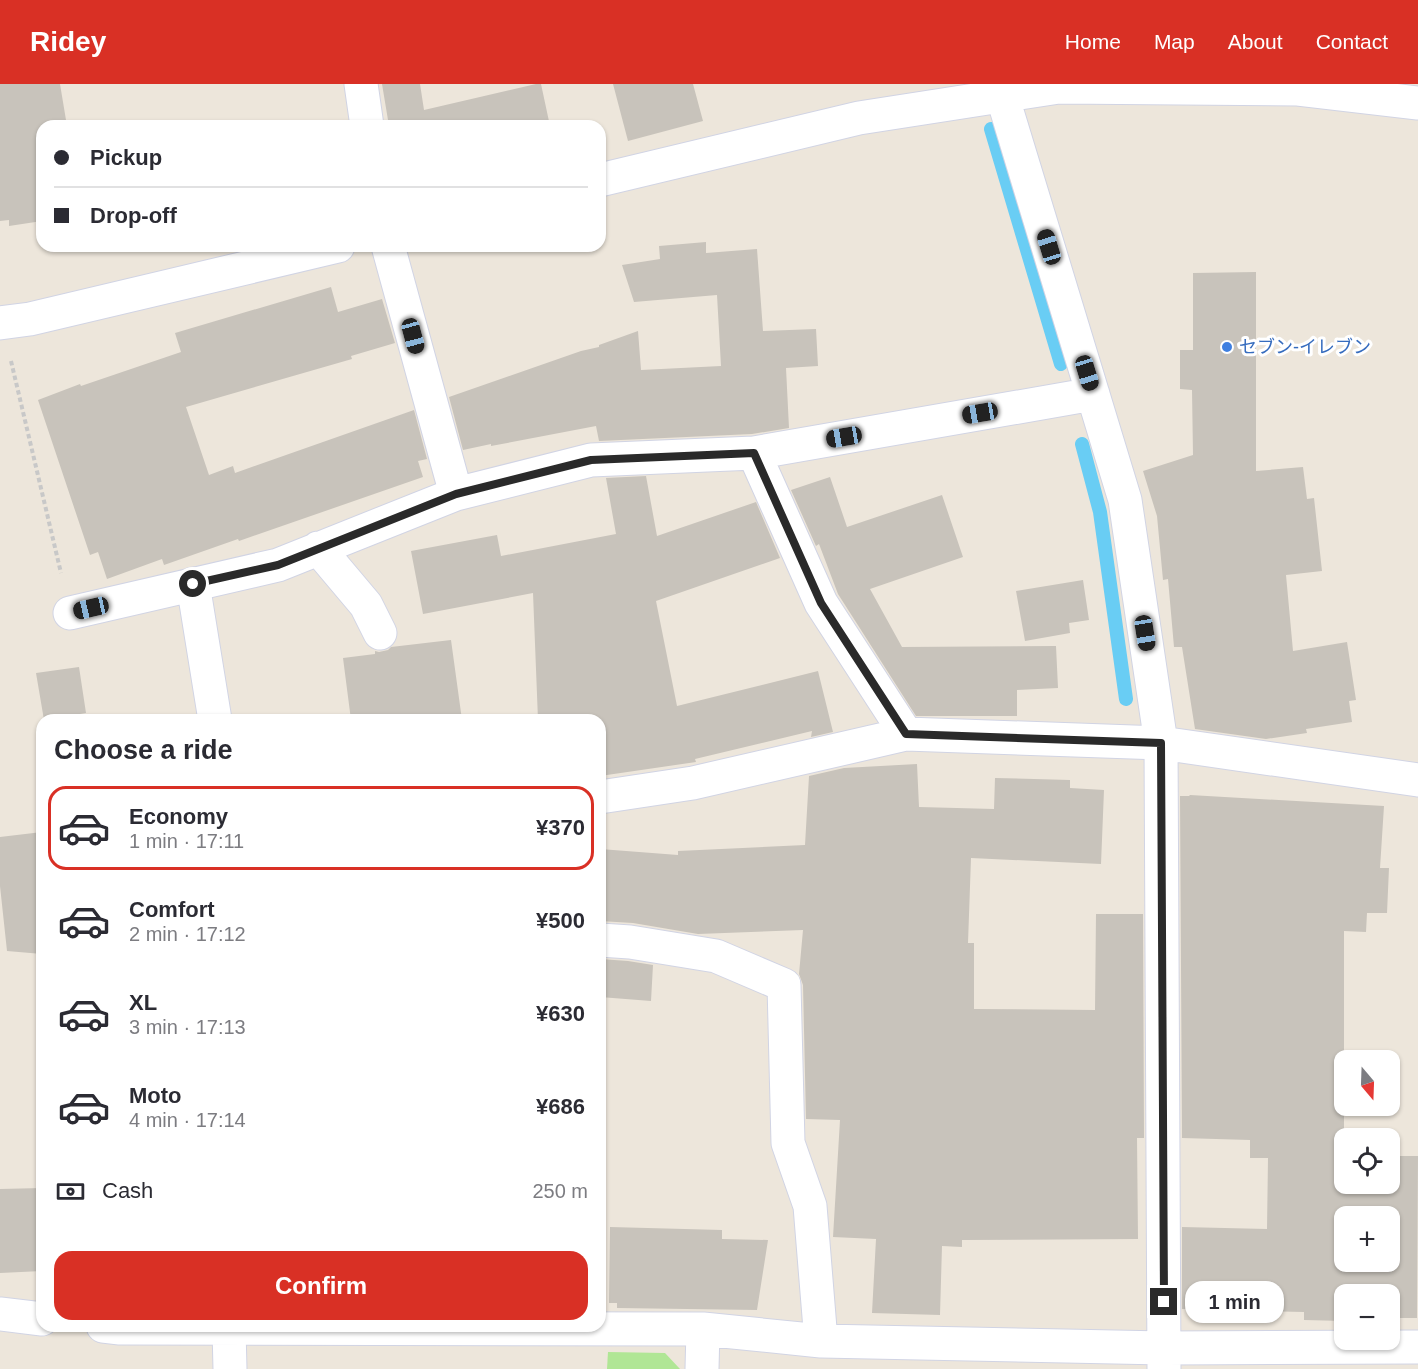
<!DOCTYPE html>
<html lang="en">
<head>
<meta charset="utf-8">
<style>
	body { margin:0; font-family:Helvetica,"Noto Sans JP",sans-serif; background:#f7f7f7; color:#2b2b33; height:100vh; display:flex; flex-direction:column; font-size:22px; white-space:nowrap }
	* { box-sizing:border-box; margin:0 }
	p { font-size:20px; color:#7c7c81 }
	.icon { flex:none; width:33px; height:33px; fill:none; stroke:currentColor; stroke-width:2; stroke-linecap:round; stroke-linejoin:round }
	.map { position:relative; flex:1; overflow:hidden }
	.details { position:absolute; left:36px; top:630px; width:570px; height:618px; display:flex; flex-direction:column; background:#fff; border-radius:18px; box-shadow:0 2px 4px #0004 }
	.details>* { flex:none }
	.hud { position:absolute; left:36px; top:36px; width:570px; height:132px; border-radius:18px; box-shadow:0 2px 4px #0004; display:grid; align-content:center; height:132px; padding:0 18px; background:#fff }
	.needle { width:39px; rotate:161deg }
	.tools { position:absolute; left:1334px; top:966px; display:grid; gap:12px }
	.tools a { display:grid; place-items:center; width:66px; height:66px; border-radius:12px; background:#fff; box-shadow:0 2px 4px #0004; font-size:30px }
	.end { position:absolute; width:27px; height:27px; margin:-14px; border:8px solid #2a2a2a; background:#fff; box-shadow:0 0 0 3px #fff }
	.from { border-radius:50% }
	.bubble { position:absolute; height:42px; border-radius:18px; background:#fff; box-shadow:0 2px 4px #0004; font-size:20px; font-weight:800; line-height:42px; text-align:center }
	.car { position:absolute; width:18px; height:36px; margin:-18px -9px; border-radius:8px; box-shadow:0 0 4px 2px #0007; background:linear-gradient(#222 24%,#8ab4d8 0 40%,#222 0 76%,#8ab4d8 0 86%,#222 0) }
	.hud b { display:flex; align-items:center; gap:21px; height:57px; font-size:22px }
	.hud b+b { border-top:2px solid #e1e1e2 }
	.hud i { width:15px; height:15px; background:#2b2b33 }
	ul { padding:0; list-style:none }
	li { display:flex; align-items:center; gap:18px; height:84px; margin:0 12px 9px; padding:0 6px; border:3px solid transparent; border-radius:18px }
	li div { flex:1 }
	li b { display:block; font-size:22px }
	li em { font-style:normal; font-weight:800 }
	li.active { border-color:#d93025 }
	li>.icon { width:54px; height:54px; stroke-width:1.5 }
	h2 { padding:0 18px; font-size:27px; line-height:72px }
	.pay { display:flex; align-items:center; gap:15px; height:66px; padding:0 18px; font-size:22px }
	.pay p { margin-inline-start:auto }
	.button { display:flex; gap:12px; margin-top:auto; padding:12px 18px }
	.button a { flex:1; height:69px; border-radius:18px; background:#d93025; color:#fff; font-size:24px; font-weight:800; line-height:69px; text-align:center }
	header { display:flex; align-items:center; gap:36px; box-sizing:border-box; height:84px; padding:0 30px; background:#d93025; color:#fff }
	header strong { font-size:28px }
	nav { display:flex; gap:33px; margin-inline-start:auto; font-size:21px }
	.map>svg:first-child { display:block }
	.green { fill:#b0e695 }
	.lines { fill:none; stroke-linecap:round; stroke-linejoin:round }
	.stream { stroke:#69cdf4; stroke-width:14 }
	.building { fill:#c8c3bb; fill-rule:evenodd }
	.minor-casing { stroke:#d1d4e4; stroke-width:35 }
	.path { stroke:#c8c8c8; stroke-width:4; stroke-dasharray:4.5 3; stroke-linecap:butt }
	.minor { stroke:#fff; stroke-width:33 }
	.route { stroke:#2a2a2a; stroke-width:8 }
	.shop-dot { fill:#3f7fe0; stroke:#fff; stroke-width:2 }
	.labels { text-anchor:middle; stroke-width:6; stroke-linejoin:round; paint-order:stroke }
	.shop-label { font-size:18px; fill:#366cbe; stroke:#fff; text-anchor:start }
</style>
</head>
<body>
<header>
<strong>Ridey</strong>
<nav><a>Home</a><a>Map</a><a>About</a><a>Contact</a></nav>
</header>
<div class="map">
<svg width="1418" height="1285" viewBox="0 0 1418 1285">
	<rect width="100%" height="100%" fill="#ede6db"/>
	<path class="green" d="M 608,1268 L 665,1269 L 680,1285 L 607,1285 Z"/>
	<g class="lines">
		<path class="stream" d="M 991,45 L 1061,280
			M 1082,360 L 1100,428 L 1126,615"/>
	</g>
	<path class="building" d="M 0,0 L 60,0 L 67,42 L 42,42 L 42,137 L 9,142 L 9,136 L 0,137 Z
		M 382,0 L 420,0 L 424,26 L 536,0 L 541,0 L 550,42 L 389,42 Z
		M 613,0 L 693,0 L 703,37 L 628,57 Z
		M 706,158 L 706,169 L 757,165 L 763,247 L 816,245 L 818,282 L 786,284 L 789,344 L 752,350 L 599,357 L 596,342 L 491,362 L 491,360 L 463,366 L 449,313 L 581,267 L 599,263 L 599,261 L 638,247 L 641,286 L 721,282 L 717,211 L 634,218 L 622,181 L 660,175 L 659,162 Z
		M 1256,188 L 1256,387 L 1303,383 L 1307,415 L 1314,414 L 1322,487 L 1286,491 L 1293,567 L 1347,558 L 1356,616 L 1349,617 L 1352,638 L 1306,645 L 1307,649 L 1266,655 L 1195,645 L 1182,563 L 1174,563 L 1168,495 L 1163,496 L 1157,432 L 1143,387 L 1193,371 L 1192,306 L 1180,305 L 1180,266 L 1193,266 L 1193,189 Z
		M 331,203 L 338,228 L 382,215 L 395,259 L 351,272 L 352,275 L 186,323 L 209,391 L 233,382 L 235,389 L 414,326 L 427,375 L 418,377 L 423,393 L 239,457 L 238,455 L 164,481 L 162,475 L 107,495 L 98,468 L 90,471 L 38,316 L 80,300 L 81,302 L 181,268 L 175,249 Z
		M 646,392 L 657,452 L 756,418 L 780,474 L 656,517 L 677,622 L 818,587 L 833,648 L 811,653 L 812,647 L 695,675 L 696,678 L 600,692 L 600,636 L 538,636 L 533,509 L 423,530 L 411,467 L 497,451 L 501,472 L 616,450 L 606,394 Z
		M 830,393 L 847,443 L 942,411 L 963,473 L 870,505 L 902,563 L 1056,562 L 1058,604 L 1017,606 L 1017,632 L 916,632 L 838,510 L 819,460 L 816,462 L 791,406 Z
		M 1083,496 L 1089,536 L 1069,539 L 1070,549 L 1025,557 L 1016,507 Z
		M 451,556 L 462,636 L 351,636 L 343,574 L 375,570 L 375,567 L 379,568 L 388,566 L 391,563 Z
		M 79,583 L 86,629 L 44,636 L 36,589 Z
		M 917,680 L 919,723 L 994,725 L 995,694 L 1070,696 L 1070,704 L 1104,706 L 1101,780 L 971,774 L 968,859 L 974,859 L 974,925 L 1095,926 L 1096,830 L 1143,830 L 1144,1054 L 1137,1054 L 1138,1155 L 962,1156 L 962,1163 L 942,1162 L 940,1231 L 872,1229 L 876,1155 L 833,1153 L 840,1036 L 806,1035 L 803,901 L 799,890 L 803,846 L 698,850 L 633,839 L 600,837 L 600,765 L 678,771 L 678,767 L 805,761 L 809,692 L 844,684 Z
		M 1190,711 L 1384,722 L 1380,784 L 1389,784 L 1387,829 L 1367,829 L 1366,848 L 1344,847 L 1344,1100 L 1389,1100 L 1389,1072 L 1418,1072 L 1417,1234 L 1391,1234 L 1391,1238 L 1389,1238 L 1389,1210 L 1344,1210 L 1344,1237 L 1304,1236 L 1304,1228 L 1182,1225 L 1182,1143 L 1267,1145 L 1268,1074 L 1250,1074 L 1250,1056 L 1182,1054 L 1180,712 L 1189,712 ZM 1344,1132 L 1389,1132 L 1389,1178 L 1344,1178 Z
		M 42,748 L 42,870 L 7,867 L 0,802 L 0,753 Z
		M 600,875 L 628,877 L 653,881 L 651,917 L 600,913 Z
		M 42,1104 L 42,1187 L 0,1189 L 0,1105 Z
		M 610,1143 L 722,1146 L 722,1155 L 768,1156 L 757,1226 L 617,1224 L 617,1219 L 609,1219 Z"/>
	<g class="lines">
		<g class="minor-casing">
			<path id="minor" d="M 361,0 L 367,42
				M 1002,11 L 1125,416 L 1161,659 L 1164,1285
				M 600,96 L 859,34 L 1059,3 L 1298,5 L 1418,19
				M 388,162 L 456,410
				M 0,239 L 30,235 L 338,162
				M 754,369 L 1093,310
				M 318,464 L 366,521 L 380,549
				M 193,500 L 215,636
				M 70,529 L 278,481 L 456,410 L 591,376 L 754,369 L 821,519 L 906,650 L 1161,659 L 1418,696
				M 600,713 L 693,699 L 906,650
				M 600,856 L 630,858 L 716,872 L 784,901 L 788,1059 L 810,1122 L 821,1257
				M 0,1230 L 42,1235
				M 103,1242 L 120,1244 L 703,1245 L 821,1257 L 1164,1264 L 1418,1263
				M 229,1245 L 230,1285
				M 702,1285 L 703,1245"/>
		</g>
		<path class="path" d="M 11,277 L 61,489"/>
		<use href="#minor" class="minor"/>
	</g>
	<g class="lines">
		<path class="route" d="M 193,500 L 278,481 L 456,410 L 591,376 L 754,369 L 821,519 L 906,650 L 1161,659 L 1164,1218"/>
	</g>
	<circle class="shop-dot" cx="1227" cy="263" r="6"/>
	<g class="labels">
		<g class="shop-label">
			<text x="1239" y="269">セブン-イレブン</text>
		</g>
	</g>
</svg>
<div class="tools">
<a><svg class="needle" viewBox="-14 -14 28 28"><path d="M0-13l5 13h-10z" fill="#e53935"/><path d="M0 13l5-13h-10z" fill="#7c7c81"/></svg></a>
<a><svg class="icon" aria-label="locate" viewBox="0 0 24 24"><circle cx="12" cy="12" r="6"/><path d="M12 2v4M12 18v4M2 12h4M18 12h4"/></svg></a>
<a>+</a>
<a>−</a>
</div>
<i class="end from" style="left:193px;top:500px"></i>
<i class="end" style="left:1164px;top:1218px"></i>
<div class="bubble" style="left:1185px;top:1197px;width:99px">1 min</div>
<i class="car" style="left:1049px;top:163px;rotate:343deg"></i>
<i class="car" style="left:413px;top:252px;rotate:165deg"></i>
<i class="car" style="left:1087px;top:289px;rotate:163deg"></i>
<i class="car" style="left:980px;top:329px;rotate:260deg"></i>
<i class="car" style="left:844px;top:353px;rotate:260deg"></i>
<i class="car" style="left:91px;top:524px;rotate:257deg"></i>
<i class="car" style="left:1145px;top:549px;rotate:171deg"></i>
<div class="hud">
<b><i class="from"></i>Pickup</b>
<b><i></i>Drop-off</b>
</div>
<section class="details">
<h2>Choose a ride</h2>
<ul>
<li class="active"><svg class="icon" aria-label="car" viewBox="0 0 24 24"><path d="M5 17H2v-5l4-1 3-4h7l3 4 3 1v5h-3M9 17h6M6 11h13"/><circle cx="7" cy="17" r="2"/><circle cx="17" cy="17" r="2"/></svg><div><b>Economy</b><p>1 min · 17:11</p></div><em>¥370</em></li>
<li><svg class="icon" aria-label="car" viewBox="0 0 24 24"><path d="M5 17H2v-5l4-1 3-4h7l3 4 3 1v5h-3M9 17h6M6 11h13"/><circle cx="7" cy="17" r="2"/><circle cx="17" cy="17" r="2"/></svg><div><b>Comfort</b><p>2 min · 17:12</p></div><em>¥500</em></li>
<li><svg class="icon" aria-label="car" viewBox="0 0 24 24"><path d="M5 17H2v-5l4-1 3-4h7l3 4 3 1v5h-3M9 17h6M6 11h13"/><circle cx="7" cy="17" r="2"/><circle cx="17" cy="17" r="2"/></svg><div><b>XL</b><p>3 min · 17:13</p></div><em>¥630</em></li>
<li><svg class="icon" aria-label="car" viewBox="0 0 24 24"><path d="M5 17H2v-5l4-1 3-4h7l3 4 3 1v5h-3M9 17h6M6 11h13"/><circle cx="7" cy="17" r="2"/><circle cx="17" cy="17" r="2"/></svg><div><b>Moto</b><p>4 min · 17:14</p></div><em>¥686</em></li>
</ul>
<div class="pay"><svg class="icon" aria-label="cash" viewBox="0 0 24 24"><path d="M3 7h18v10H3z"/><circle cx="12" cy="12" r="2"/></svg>Cash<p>250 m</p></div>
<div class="button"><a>Confirm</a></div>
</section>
</div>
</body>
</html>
